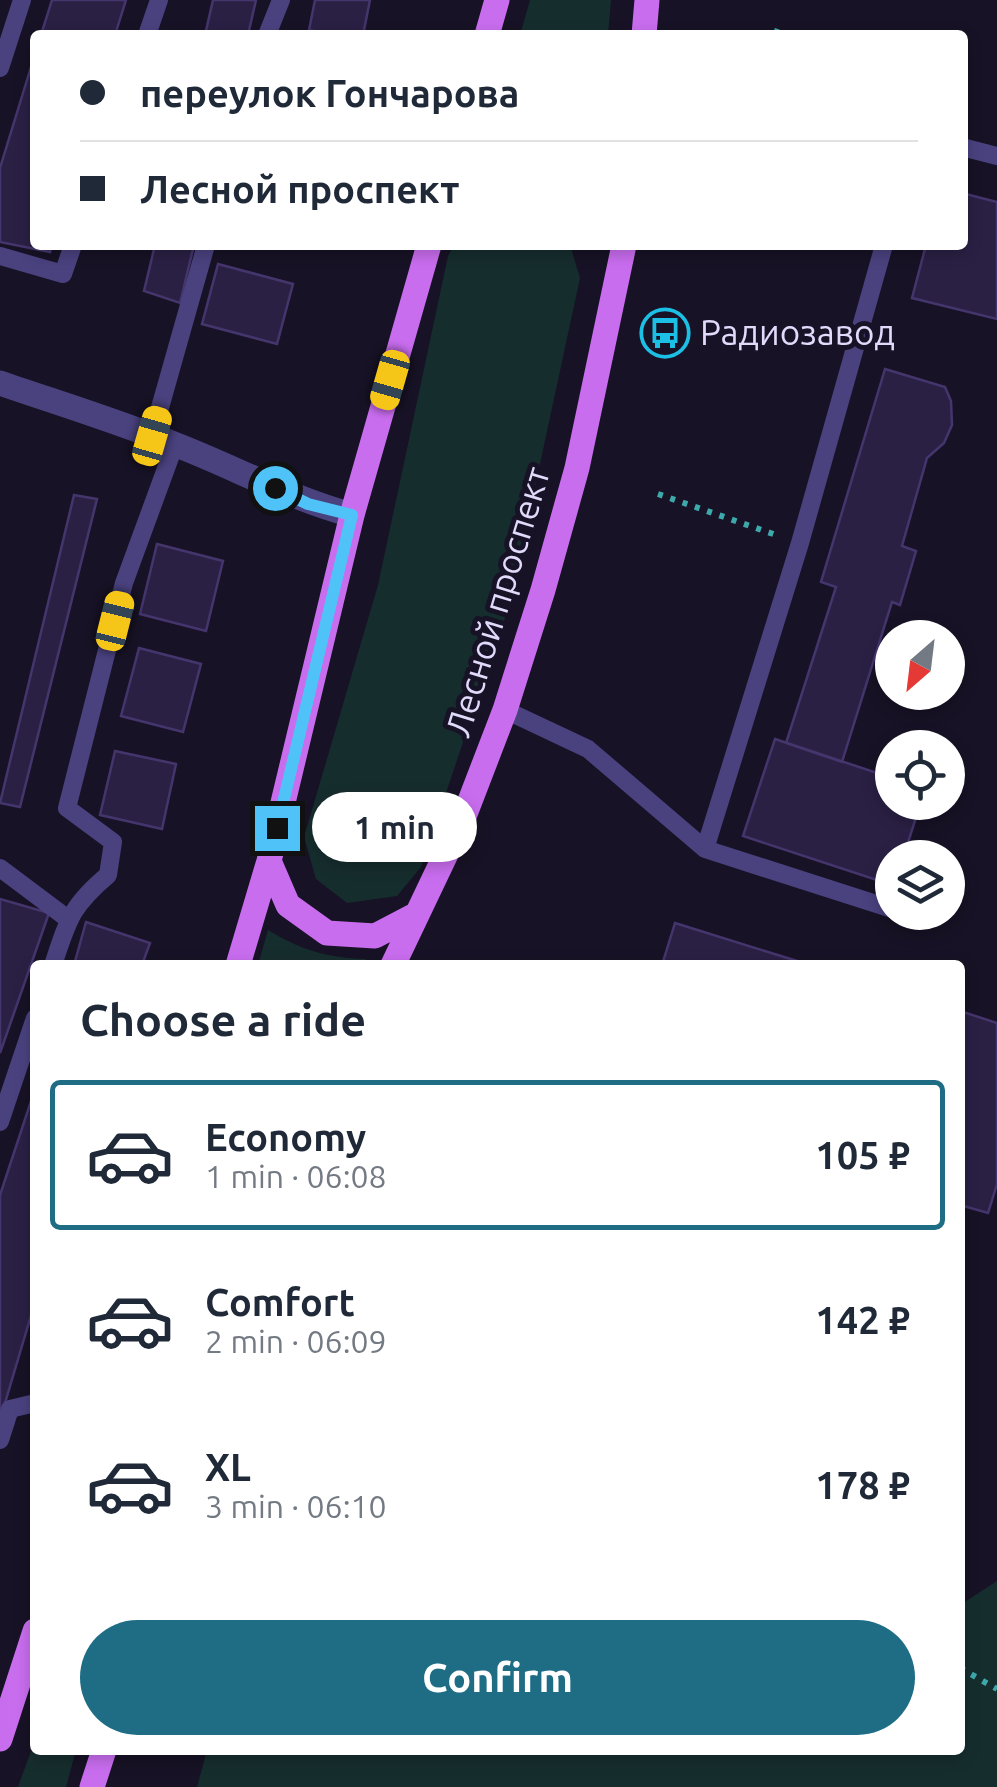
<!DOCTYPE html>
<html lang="en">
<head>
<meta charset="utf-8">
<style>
	body { margin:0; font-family:Ubuntu,sans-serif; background:#f2f2f3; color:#1f2937; height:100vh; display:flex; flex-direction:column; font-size:38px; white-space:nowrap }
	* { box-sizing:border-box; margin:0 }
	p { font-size:32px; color:#747a83 }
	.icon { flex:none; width:55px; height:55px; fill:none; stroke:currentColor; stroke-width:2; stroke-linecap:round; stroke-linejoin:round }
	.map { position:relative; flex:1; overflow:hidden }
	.panel { position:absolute; left:30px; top:960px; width:935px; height:795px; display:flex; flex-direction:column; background:#fff; border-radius:10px; box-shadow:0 5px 15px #0003 }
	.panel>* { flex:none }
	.banner { position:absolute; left:30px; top:30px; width:938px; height:220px; border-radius:10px; box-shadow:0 5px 15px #0003; display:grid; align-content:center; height:220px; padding:0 50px; background:#fff }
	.needle { width:65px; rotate:208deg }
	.tools { position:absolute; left:875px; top:620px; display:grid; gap:20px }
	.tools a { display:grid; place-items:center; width:90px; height:90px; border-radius:50%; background:#fff; box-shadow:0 5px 15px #0003; font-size:50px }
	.end { position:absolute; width:45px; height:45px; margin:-22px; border:12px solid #4fc3f7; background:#111; box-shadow:0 0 0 5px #111 }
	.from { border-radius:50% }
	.bubble { position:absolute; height:70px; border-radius:35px; background:#fff; box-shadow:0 5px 15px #0003; font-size:32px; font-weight:600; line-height:70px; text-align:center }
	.car { position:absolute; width:30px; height:60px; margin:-30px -15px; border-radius:12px; box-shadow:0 0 8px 2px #0007; background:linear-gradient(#f5c518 24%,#345 0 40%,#f5c518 0 76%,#345 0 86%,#f5c518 0) }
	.banner b { display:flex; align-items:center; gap:35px; height:95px; font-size:38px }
	.banner b+b { border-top:2px solid #e0e1e3 }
	.banner i { width:25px; height:25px; background:#1f2937 }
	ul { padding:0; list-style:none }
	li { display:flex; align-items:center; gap:30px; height:150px; margin:0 20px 15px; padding:0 30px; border:5px solid transparent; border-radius:10px }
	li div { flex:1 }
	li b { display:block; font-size:38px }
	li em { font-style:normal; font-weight:600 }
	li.on { border-color:#1e6d85 }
	li>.icon { width:90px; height:90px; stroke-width:1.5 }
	h2 { padding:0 50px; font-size:45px; line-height:120px }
	.primary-button { display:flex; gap:20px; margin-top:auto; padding:20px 50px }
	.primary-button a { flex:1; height:115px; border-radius:60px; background:#1e6d85; color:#fff; font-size:40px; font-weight:600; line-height:115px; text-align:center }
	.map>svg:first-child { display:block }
	.green { fill:#162d2e }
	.building { fill:#2a2044; stroke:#45356d; stroke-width:2.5 }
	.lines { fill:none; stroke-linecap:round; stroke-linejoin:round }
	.path { stroke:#3da9ab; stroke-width:6; stroke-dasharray:5 8; stroke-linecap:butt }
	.service { stroke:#4a427f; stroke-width:18 }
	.minor { stroke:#4a427f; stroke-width:25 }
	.primary { stroke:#c96def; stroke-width:25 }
	.route { stroke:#4fc3f7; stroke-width:12 }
	.labels { text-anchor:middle; stroke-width:10; stroke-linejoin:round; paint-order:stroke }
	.poi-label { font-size:35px; fill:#e1dafb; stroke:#171225; text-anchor:start }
	.street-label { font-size:35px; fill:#e1dafb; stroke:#171225 }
</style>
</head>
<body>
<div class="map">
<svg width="997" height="1787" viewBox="0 0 997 1787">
	<rect width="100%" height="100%" fill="#171225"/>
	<path class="green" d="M 530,0 L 611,0 L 608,35 L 520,35 Z
		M 454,245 L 570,245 L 580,278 L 510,603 L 421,867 L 397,896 L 347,903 L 316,879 L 304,837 L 378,585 L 448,256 Z
		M 268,930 C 301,950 328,958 366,959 L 363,965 L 258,965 Z
		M 997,1581 L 997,1787 L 197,1787 L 207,1750 L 960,1750 L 960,1605 Z
		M 35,1740 L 35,1750 L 76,1750 L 66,1787 L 18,1787 Z"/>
	<path class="building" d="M 52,0 L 126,0 L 115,35 L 41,35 Z
		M 213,0 L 256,0 L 248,35 L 205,35 Z
		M 315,0 L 370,0 L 363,35 L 333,35 L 309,30 Z
		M 35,54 L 35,245 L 52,245 L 50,252 L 0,242 L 0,168 Z
		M 962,193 L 997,202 L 997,319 L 912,298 L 926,245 L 962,245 Z
		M 155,245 L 194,245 L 180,303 L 144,291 Z
		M 218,264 L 293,284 L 277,344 L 202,324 Z
		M 885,369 L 945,387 L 951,401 L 952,425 L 944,443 L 927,458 L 902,546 L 916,551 L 900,605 L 892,602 L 842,762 L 786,743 L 836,587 L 821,582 Z
		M 74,495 L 97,499 L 20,807 L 0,803 Z
		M 157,544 L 223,561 L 206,631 L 140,614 Z
		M 139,648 L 201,664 L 183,732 L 121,716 Z
		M 775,739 L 892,778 L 892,802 L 921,802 L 903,858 L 892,858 L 892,885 L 743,836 Z
		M 115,751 L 176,764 L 162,829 L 100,815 Z
		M 0,899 L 49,913 L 0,1053 Z
		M 86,922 L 150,943 L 142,965 L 74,965 Z
		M 675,923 L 810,965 L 662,965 Z
		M 960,1011 L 997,1023 L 997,1184 L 988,1213 L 960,1205 Z
		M 35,1089 L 35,1302 L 0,1420 L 0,1195 Z"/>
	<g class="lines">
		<path class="path" d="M 774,31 L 789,35
			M 658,494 L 779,536
			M 960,1668 L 997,1689"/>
		<path class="service" d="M 147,35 L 159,0
			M 267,35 L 281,0
			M 0,68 L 22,0
			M 962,147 L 997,156
			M 0,256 L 63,274 L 73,245
			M 152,436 L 206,245
			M 505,710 L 588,749 L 705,849 L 892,909
			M 705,849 L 800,543 L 884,245
			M 0,868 L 68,919
			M 902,912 L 914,916
			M 53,965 C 68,920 71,906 108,875 L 113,842 L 67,808 L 124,583 L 175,444
			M 0,1122 L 35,1018
			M 0,1440 L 10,1409 L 35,1403"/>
		<path class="minor" d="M 0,383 C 58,403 117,421 174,444 C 234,467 289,498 352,515"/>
		<path class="primary" d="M 487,35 L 497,0
			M 644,35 L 647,0
			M 269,861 L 288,905 L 327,933 L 375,936 L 417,914
			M 238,965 L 269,861 L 352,515 L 429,245
			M 393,965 L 465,814 L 505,710 L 543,590 L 577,468 L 624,245
			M 0,1739 L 35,1631
			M 92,1787 L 104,1750"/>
	</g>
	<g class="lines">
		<path class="route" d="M 275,488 L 308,504 L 352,515 L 277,828"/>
	</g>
	<defs>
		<g id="bus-ring" transform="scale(2.5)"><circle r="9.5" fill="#171225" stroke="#1cc0e5" stroke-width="1.5"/><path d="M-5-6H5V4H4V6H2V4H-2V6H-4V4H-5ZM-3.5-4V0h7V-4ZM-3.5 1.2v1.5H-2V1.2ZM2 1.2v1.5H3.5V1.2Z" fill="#1cc0e5"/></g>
	</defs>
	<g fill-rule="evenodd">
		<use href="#bus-ring" x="665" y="333"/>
	</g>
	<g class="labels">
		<g class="poi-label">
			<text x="700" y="345">Радиозавод</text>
		</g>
		<g class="street-label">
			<text transform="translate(498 602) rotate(-73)" y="12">Лесной проспект</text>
		</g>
	</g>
</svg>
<div class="tools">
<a><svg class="needle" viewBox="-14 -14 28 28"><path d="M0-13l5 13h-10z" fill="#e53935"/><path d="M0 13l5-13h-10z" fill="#747a83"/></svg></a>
<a><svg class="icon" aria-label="locate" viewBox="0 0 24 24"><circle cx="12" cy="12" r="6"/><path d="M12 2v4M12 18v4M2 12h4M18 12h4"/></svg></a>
<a><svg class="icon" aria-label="layers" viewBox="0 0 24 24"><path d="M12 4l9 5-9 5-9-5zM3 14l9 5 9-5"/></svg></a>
</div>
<i class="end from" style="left:275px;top:488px"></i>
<i class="end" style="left:277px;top:828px"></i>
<div class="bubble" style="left:312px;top:792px;width:165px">1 min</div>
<i class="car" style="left:390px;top:380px;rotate:196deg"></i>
<i class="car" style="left:152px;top:436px;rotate:16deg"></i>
<i class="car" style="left:115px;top:621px;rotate:14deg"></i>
<div class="banner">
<b><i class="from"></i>переулок Гончарова</b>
<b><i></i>Лесной проспект</b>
</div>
<section class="panel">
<h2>Choose a ride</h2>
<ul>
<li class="on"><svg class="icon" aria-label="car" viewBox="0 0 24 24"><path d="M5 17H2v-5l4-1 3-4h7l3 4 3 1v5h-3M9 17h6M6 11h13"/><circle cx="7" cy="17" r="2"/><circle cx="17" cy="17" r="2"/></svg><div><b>Economy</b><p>1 min · 06:08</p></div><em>105 ₽</em></li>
<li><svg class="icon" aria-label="car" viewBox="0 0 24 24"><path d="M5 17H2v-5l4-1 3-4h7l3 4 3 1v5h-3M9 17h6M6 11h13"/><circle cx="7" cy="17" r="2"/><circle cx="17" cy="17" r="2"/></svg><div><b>Comfort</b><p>2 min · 06:09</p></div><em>142 ₽</em></li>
<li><svg class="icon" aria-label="car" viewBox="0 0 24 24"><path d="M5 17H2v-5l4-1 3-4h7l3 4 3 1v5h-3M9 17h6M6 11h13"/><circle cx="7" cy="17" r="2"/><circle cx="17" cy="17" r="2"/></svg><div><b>XL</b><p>3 min · 06:10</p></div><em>178 ₽</em></li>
</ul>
<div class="primary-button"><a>Confirm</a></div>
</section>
</div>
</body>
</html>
